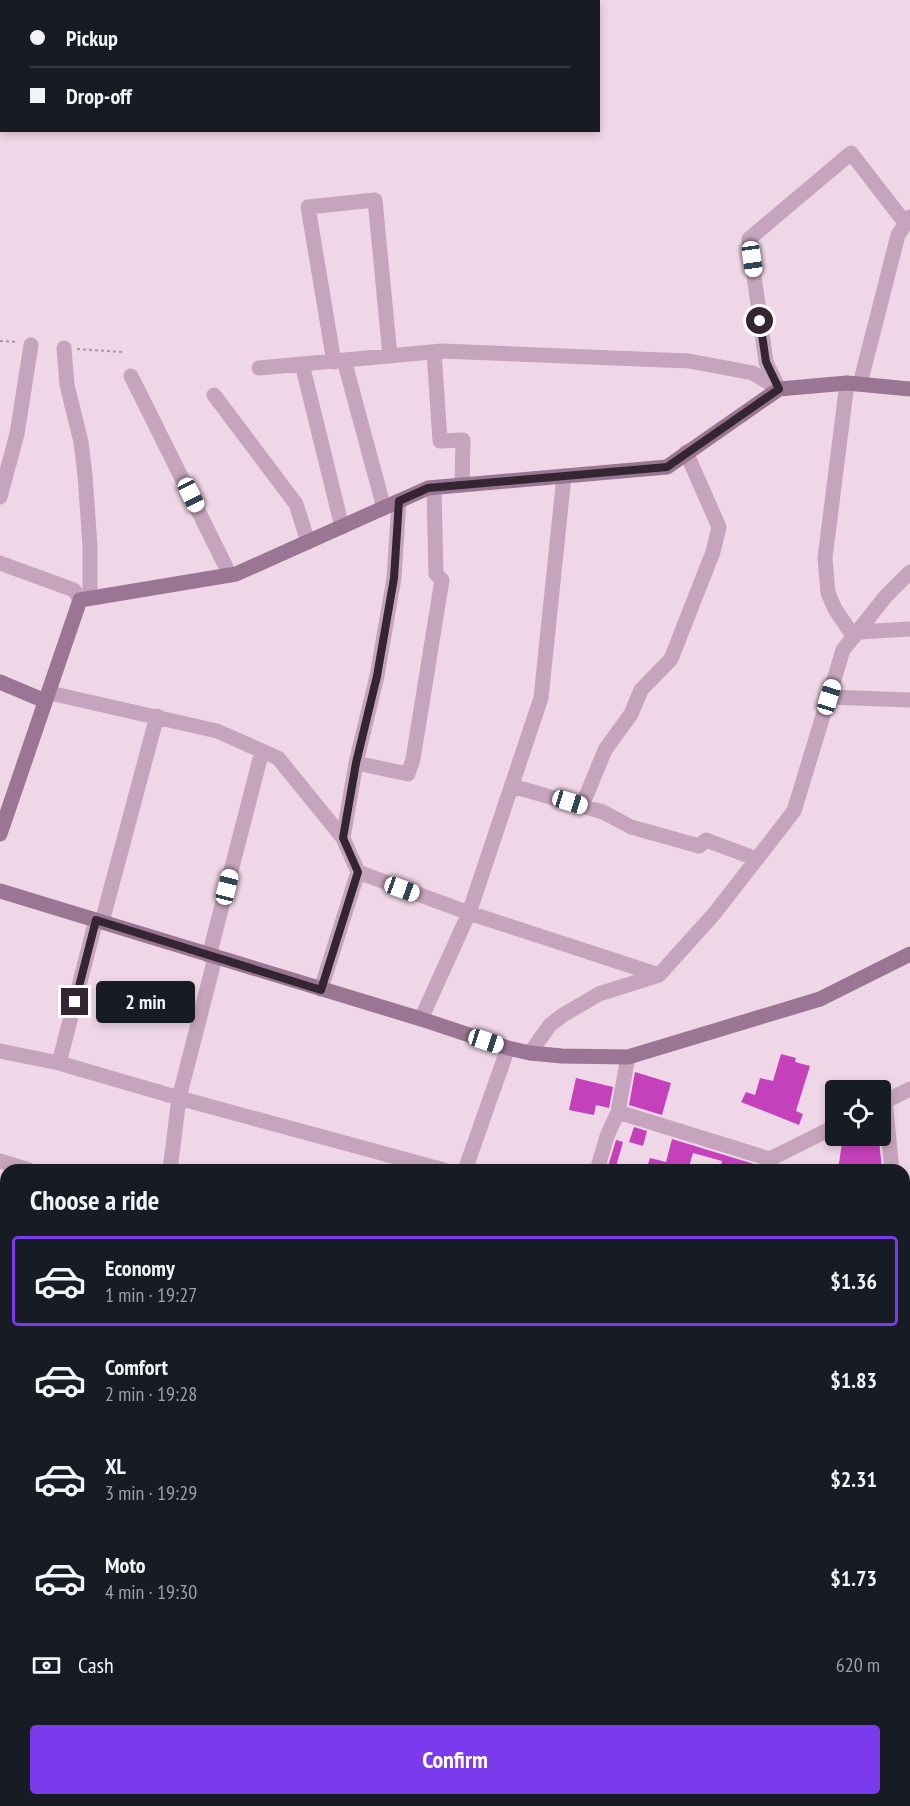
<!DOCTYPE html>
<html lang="en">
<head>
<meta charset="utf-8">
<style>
	body { margin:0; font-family:"PT Sans Narrow",sans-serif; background:#20242c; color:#f1f3f6; height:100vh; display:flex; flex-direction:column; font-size:22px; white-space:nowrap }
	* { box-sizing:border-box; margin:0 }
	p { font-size:20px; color:#9ea1a6 }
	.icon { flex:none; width:33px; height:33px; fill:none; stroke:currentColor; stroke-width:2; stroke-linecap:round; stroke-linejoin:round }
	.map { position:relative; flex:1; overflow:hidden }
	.drawer { position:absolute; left:0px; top:1164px; width:910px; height:642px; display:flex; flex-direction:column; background:#171b24; border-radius:18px 18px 0 0; box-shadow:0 3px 9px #0003 }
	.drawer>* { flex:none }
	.top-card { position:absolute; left:0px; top:0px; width:600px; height:132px; box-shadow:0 3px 9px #0003; display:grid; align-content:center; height:132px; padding:0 30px; background:#171b24 }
	.buttons { position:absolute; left:825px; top:1080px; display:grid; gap:12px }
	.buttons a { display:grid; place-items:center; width:66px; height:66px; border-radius:6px; background:#171b24; box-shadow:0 3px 9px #0003; font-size:30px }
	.end { position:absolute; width:27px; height:27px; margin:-14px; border:8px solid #332531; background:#fff; box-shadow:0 0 0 3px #fff }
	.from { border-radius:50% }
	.bubble { position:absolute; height:42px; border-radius:6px; background:#171b24; box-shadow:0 3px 9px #0003; font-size:20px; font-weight:800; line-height:42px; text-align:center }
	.car { position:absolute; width:18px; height:36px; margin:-18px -9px; border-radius:8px; box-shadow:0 0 4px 2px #0007; background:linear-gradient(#fff 24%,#345 0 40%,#fff 0 76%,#345 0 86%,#fff 0) }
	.top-card b { display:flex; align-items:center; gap:21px; height:57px; font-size:22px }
	.top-card b+b { border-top:2px solid #363941 }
	.top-card i { width:15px; height:15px; background:#f1f3f6 }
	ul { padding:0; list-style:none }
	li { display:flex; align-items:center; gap:18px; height:90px; margin:0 12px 9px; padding:0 18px; border:3px solid transparent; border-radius:6px }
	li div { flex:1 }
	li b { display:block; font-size:22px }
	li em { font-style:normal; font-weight:800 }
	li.current { border-color:#7c3aed }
	li>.icon { width:54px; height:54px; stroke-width:1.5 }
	h2 { padding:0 30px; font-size:27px; line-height:72px }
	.pay { display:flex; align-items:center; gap:15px; height:66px; padding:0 30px; font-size:22px }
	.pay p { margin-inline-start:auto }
	.action { display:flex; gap:12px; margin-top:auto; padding:12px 30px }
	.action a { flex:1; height:69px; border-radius:6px; background:#7c3aed; color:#fff; font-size:24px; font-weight:800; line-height:69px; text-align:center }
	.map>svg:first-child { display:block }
	.building { fill:#c441bb }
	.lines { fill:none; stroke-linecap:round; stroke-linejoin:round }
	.path { stroke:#b38eaa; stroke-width:2; stroke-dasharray:3 3; stroke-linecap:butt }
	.street { stroke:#c7a4bd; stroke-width:15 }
	.secondary { stroke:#9b7594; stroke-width:15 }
	.route { stroke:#332531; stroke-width:8 }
</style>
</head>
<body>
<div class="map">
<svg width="910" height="1806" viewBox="0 0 910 1806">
	<rect width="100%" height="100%" fill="#f0d7e7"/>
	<path class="building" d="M 781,1054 L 796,1058 L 795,1062 L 810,1066 L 796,1111 L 803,1114 L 799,1125 L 741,1102 L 746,1092 L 755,1095 L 760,1078 L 773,1081 Z
		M 635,1072 L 671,1083 L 662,1115 L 629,1105 Z
		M 576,1078 L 613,1087 L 609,1108 L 596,1105 L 594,1115 L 569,1110 Z
		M 634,1127 L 647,1131 L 643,1146 L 629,1142 Z
		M 843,1136 L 879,1140 L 882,1170 L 838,1170 Z
		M 672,1139 L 757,1165 L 756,1170 L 743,1170 L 721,1165 L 722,1161 L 693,1153 L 688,1170 L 646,1170 L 650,1158 L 666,1162 Z
		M 616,1140 L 623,1142 L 615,1170 L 607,1170 Z"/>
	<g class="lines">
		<path class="path" d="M 0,341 L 18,342
			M 77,349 L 122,352"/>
		<path class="street" d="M 64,348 L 67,385 L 81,442 L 85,475 L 90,546 L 90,598
			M 434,352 L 440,441 L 463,440 L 462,485
			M 344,360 L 384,508
			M 334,362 L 308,207 L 375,200 L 390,356
			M 302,364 L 342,527
			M 259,368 L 442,351 L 689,361 L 753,373 L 779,389
			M 131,376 L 230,575
			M 847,383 L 825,558 L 828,593 L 835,609 L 854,637
			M 860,384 L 898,235 L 910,217
			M 779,389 L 766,362 L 749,239 L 851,153 L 906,224
			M 214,395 L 296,504 L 308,542
			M 0,497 L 17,434 L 31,345
			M 0,563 L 74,590 L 80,600
			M 858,632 L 910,629
			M 50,693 L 217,731 L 278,758 L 343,838 L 358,872 L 469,913 L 659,975
			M 829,697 L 910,700
			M 356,763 L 408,774 L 413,759 L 442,580 L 436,574 L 434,488
			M 512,786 L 603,812 L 631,827 L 699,846 L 706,840 L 757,859
			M 582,806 L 605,750 L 631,714 L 641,690 L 671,659 L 713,552 L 719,527 L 686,452
			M 343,838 L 356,763 L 377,676 L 394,578 L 399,501
			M 102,922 L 157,716
			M 209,956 L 262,751
			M 321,989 L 358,872
			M 421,1019 L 469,913 L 541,698 L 564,476
			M 0,1051 L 59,1063 L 179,1098 L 444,1170
			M 530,1053 L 550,1025 L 563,1015 L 599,994 L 659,975 L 714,914 L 794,811 L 843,650 L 886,596 L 910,572
			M 628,1057 L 618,1112 L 770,1159
			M 59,1063 L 96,920
			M 885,1101 L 892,1170
			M 880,1104 L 910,1089
			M 0,1161 L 29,1170
			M 170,1170 L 179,1098 L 215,958
			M 465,1170 L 508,1048
			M 597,1170 L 607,1136 L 618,1112
			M 766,1170 L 770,1159 L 836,1126
			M 904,1195 L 910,1198
			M 0,1269 L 6,1269
			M 0,1342 L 6,1342
			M 0,1461 L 6,1462
			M 904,1494 L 910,1502
			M 0,1534 L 6,1519
			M 904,1697 L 910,1696
			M 0,1743 L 6,1725
			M 904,1787 L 910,1786
			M 9,1800 L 30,1806
			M 570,1800 L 572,1806
			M 330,1806 L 332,1800
			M 613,1806 L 614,1800
			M 827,1806 L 832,1800"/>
		<path class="secondary" d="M 0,682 L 45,701
			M 0,834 L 80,600 L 236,574 L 428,488 L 667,467 L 779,389 L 847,383 L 910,389
			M 0,891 L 421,1019 L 508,1048 L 530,1053 L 562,1056 L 628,1057 L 820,999 L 910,954
			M 0,1606 L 6,1610
			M 400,1800 L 413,1806"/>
	</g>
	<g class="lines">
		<path class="route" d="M 75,1002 L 96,920 L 321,990 L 358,872 L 343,838 L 356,763 L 377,676 L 394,578 L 399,501 L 428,488 L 667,467 L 779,389 L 766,362 L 760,321"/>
	</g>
</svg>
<div class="buttons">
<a><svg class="icon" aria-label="locate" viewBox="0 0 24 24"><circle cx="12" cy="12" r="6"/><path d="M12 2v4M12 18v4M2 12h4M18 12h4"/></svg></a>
</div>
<i class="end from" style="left:760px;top:321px"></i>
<i class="end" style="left:75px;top:1002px"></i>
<div class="bubble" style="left:96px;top:981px;width:99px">2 min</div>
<i class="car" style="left:752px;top:259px;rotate:172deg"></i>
<i class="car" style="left:191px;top:495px;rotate:154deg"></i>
<i class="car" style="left:829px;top:697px;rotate:17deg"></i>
<i class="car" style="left:570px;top:802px;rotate:107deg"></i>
<i class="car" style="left:227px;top:887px;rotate:14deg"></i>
<i class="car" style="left:402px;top:889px;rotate:110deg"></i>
<i class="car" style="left:486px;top:1041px;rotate:108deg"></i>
<div class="top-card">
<b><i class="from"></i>Pickup</b>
<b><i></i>Drop-off</b>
</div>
<section class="drawer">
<h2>Choose a ride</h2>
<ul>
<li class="current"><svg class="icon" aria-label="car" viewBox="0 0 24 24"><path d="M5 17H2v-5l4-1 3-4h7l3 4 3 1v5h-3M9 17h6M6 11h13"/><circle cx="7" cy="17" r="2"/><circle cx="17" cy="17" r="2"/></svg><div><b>Economy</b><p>1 min · 19:27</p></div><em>$1.36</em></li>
<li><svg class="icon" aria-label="car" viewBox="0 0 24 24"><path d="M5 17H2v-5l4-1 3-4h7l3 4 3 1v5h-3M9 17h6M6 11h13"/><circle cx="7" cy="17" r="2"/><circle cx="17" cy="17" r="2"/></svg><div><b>Comfort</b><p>2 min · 19:28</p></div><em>$1.83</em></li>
<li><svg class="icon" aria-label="car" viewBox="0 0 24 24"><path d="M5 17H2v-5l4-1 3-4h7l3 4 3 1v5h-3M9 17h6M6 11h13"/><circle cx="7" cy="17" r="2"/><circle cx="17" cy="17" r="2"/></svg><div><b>XL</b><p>3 min · 19:29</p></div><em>$2.31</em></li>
<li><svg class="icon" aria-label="car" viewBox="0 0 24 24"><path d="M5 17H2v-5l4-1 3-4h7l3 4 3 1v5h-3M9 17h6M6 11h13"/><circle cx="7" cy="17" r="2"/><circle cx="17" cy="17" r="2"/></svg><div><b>Moto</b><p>4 min · 19:30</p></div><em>$1.73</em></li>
</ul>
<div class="pay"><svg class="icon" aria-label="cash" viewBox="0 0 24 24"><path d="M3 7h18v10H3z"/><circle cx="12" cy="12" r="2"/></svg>Cash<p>620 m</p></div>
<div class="action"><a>Confirm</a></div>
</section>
</div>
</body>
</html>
